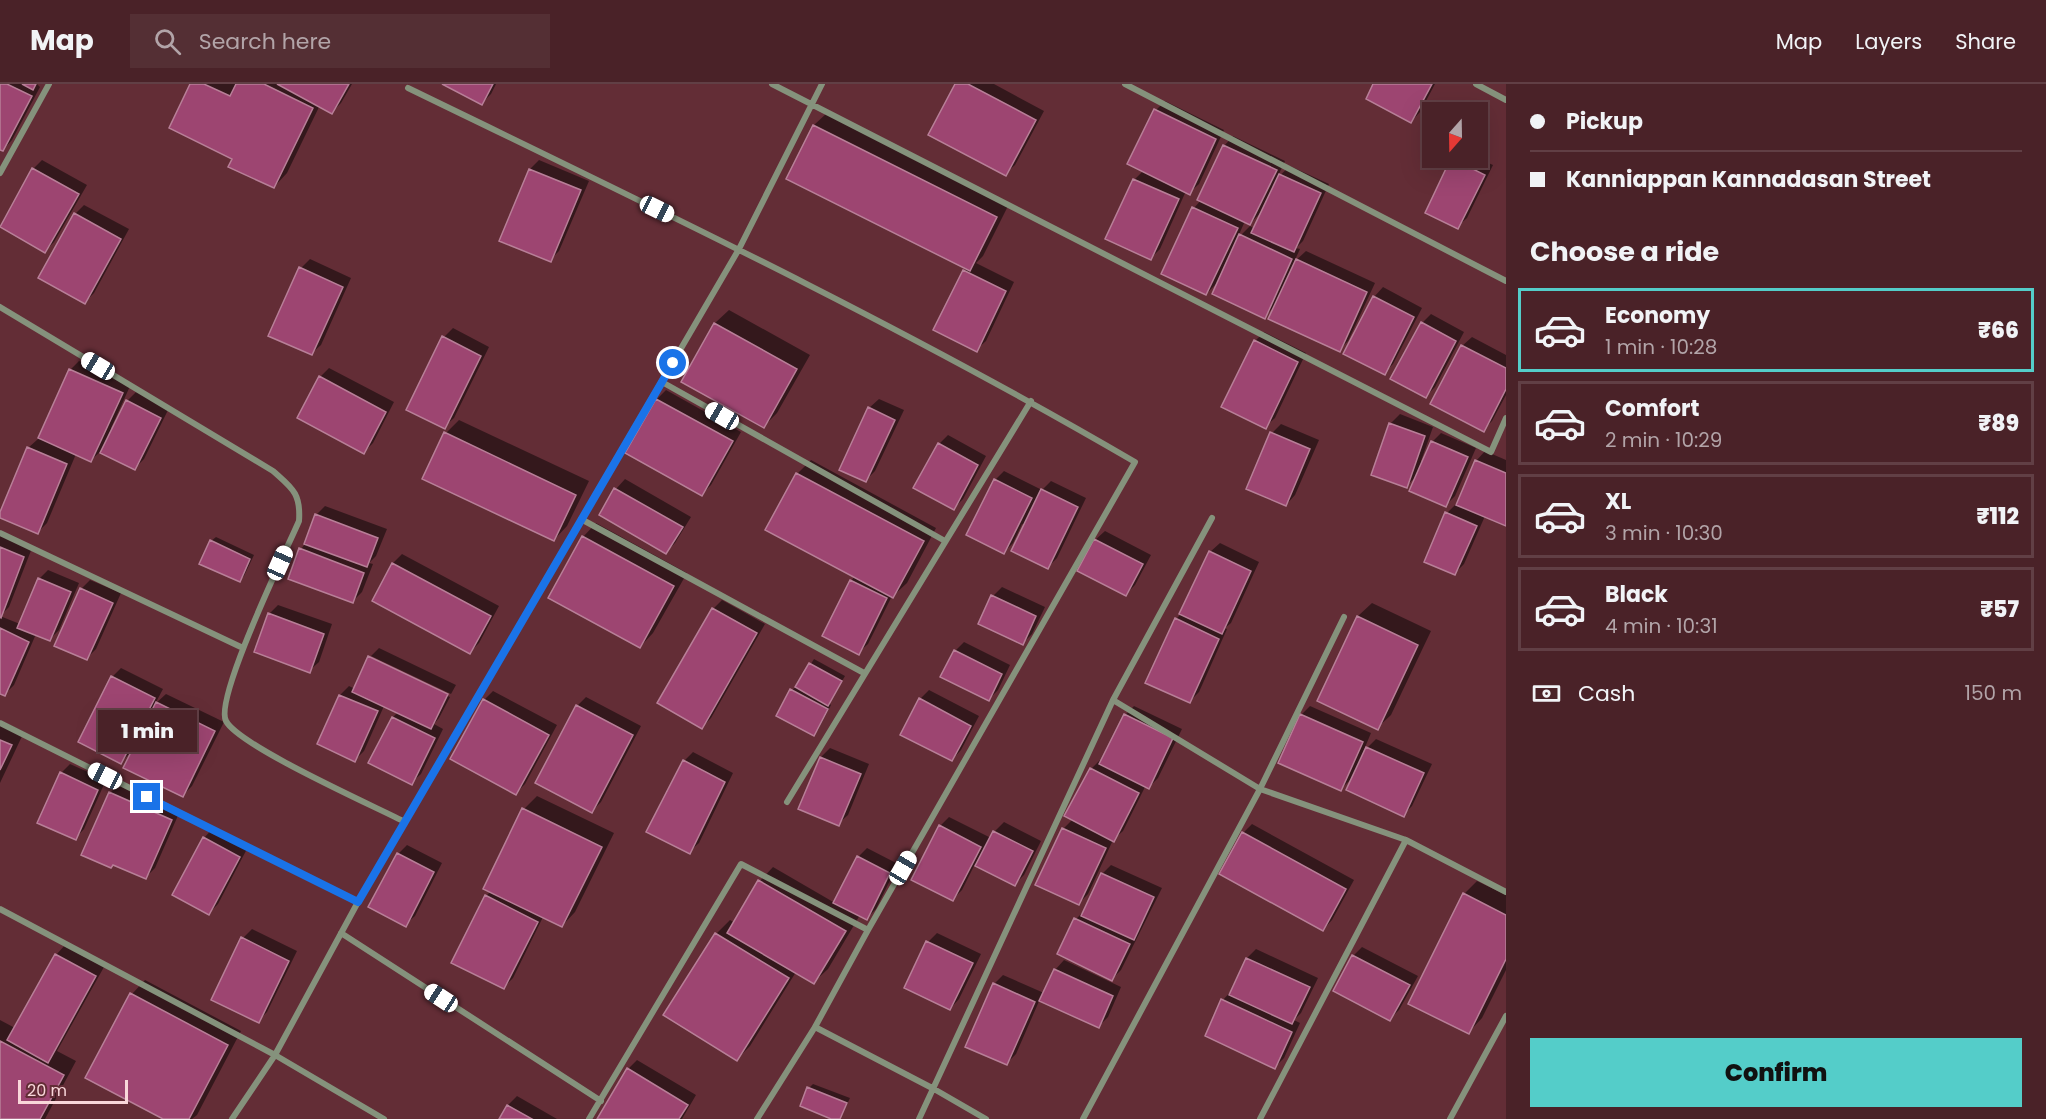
<!DOCTYPE html>
<html lang="en">
<head>
<meta charset="utf-8">
<style>
	body { margin:0; font-family:Poppins,sans-serif; background:#542f34; color:#f1f3f6; height:100vh; display:flex; flex-direction:column; font-size:22px; white-space:nowrap }
	* { box-sizing:border-box; margin:0 }
	p { font-size:20px; color:#b2a4a8 }
	.icon { flex:none; width:33px; height:33px; fill:none; stroke:currentColor; stroke-width:2; stroke-linecap:round; stroke-linejoin:round }
	.map { position:relative; flex:1; overflow:hidden }
	.panel { display:flex; flex-direction:column; background:#4a2228; width:540px }
	.panel>* { flex:none }
	.banner { display:grid; align-content:center; height:132px; padding:0 24px; background:#4a2228 }
	.needle { width:39px; rotate:200deg }
	.tools { position:absolute; left:1422px; top:18px; display:grid; gap:12px }
	.tools a { display:grid; place-items:center; width:66px; height:66px; border-radius:0px; background:#4a2228; box-shadow:0 6px 24px #0002,0 0 0 2px #613f45; font-size:30px }
	.scale { position:absolute; left:18px; bottom:15px; width:110px; box-sizing:border-box; padding-left:6px; border:3px solid #f9d7da; border-top:0; font-size:16px; line-height:21px; white-space:nowrap; color:#f9d7da; -webkit-text-stroke:4px #632d36; paint-order:stroke }
	.end { position:absolute; width:27px; height:27px; margin:-14px; border:8px solid #1a73e8; background:#fff; box-shadow:0 0 0 3px #fff }
	.from { border-radius:50% }
	.bubble { position:absolute; height:42px; border-radius:0px; background:#4a2228; box-shadow:0 6px 24px #0002,0 0 0 2px #613f45; font-size:20px; font-weight:800; line-height:42px; text-align:center }
	.car { position:absolute; width:18px; height:36px; margin:-18px -9px; border-radius:8px; box-shadow:0 0 4px 2px #0007; background:linear-gradient(#fff 24%,#345 0 40%,#fff 0 76%,#345 0 86%,#fff 0) }
	.banner b { display:flex; align-items:center; gap:21px; height:57px; font-size:22px }
	.banner b+b { border-top:2px solid #613f45 }
	.banner i { width:15px; height:15px; background:#f1f3f6 }
	ul { padding:0; list-style:none }
	li { display:flex; align-items:center; gap:18px; height:84px; margin:0 12px 9px; padding:0 12px; border:3px solid #613f45; border-radius:0px }
	li div { flex:1 }
	li b { display:block; font-size:22px }
	li em { font-style:normal; font-weight:800 }
	li.on { border-color:#54cdc9 }
	li>.icon { width:54px; height:54px; stroke-width:1.5 }
	h2 { padding:0 24px; font-size:27px; line-height:72px }
	.pay { display:flex; align-items:center; gap:15px; height:66px; padding:0 24px; font-size:22px }
	.pay p { margin-inline-start:auto }
	.primary-button { display:flex; gap:12px; margin-top:auto; padding:12px 24px }
	.primary-button a { flex:1; height:69px; border-radius:0px; background:#54cdc9; color:#111; font-size:24px; font-weight:800; line-height:69px; text-align:center }
	header { display:flex; align-items:center; gap:36px; box-sizing:border-box; height:84px; padding:0 30px; background:#4a2228; border-bottom:2px solid #613f45 }
	header strong { font-size:28px }
	nav { display:flex; gap:33px; margin-inline-start:auto; font-size:21px }
	.search { width:420px; height:54px; background:#542f34; display:flex; align-items:center; gap:15px; box-sizing:border-box; padding:0 21px; border-radius:0px; color:#b2a4a8; font-size:22px }
	main { display:flex; flex:1; min-height:0 }
	.map>svg:first-child { display:block }
	.shadow { fill:#0007; fill-rule:evenodd }
	.building { fill:#9d4571; stroke:#b87f98; stroke-width:1.5 }
	.lines { fill:none; stroke-linecap:round; stroke-linejoin:round }
	.street { stroke:#85927c; stroke-width:6 }
	.route { stroke:#1a73e8; stroke-width:8 }
</style>
</head>
<body>
<header>
<strong>Map</strong>
<div class="search"><svg class="icon" aria-label="search" viewBox="0 0 24 24"><circle cx="10" cy="10" r="6"/><path d="M15 15l6 6"/></svg>Search here</div>
<nav><a>Map</a><a>Layers</a><a>Share</a></nav>
</header>
<main>
<div class="map">
<svg width="1506" height="1035" viewBox="0 0 1506 1035">
	<rect width="100%" height="100%" fill="#632d36"/>
	<path class="shadow" d="M 0,0 L 37,0 L 40,3 L 12,56 L 3,66 L 0,64 Z
		M 191,0 L 352,0 L 341,19 L 332,28 L 320,21 L 287,89 L 274,103 L 234,74 Z
		M 445,0 L 496,0 L 491,10 L 482,19 Z
		M 957,0 L 994,0 L 1044,27 L 1015,81 L 1005,90 Z
		M 1375,0 L 1435,0 L 1420,28 L 1411,38 Z
		M 1165,17 L 1224,46 L 1199,100 L 1189,109 L 1186,107 L 1160,165 L 1150,175 L 1134,96 L 1143,87 L 1156,26 Z
		M 828,28 L 1009,120 L 983,172 L 976,179 L 1014,198 L 986,257 L 976,266 L 964,187 L 967,184 L 788,94 L 814,41 Z
		M 1233,52 L 1285,77 L 1277,94 L 1290,82 L 1329,100 L 1303,157 L 1296,164 L 1300,165 L 1294,178 L 1306,167 L 1375,199 L 1348,257 L 1339,266 L 1276,221 L 1264,233 L 1220,196 L 1206,210 L 1163,190 L 1194,124 L 1201,116 L 1224,62 ZM 1263,126 L 1255,145 L 1250,142 L 1237,155 L 1245,137 L 1250,140 Z
		M 1454,74 L 1477,74 L 1493,81 L 1467,134 L 1457,143 L 1452,75 Z
		M 42,76 L 87,101 L 54,158 L 45,167 L 33,85 Z
		M 539,76 L 589,97 L 559,167 L 550,176 L 501,156 L 530,85 Z
		M 84,121 L 129,145 L 94,209 L 85,218 L 75,130 Z
		M 310,175 L 351,194 L 321,261 L 311,270 L 301,184 Z
		M 1383,203 L 1422,224 L 1393,280 L 1384,289 L 1374,213 Z
		M 729,226 L 810,271 L 777,329 L 764,342 L 683,298 L 715,239 Z
		M 1431,230 L 1464,248 L 1435,303 L 1426,312 L 1422,239 Z
		M 453,244 L 489,263 L 454,334 L 444,343 L 444,253 Z
		M 1264,248 L 1306,269 L 1275,334 L 1265,343 L 1255,257 Z
		M 1472,253 L 1506,271 L 1506,311 L 1492,337 L 1483,346 L 1432,319 L 1462,262 Z
		M 79,277 L 131,300 L 111,344 L 113,345 L 127,317 L 136,308 L 169,324 L 144,375 L 134,385 L 100,368 L 91,376 L 76,370 L 47,439 L 38,448 L 0,432 L 28,364 L 38,355 L 70,286 Z
		M 329,284 L 394,318 L 373,359 L 364,368 L 320,293 Z
		M 666,306 L 741,348 L 711,401 L 702,410 L 627,369 L 657,315 Z
		M 879,315 L 904,326 L 875,387 L 866,396 L 869,324 Z
		M 1400,330 L 1433,343 L 1421,377 L 1423,378 L 1432,358 L 1441,349 L 1476,364 L 1455,412 L 1446,421 L 1418,391 L 1406,402 L 1390,340 Z
		M 459,336 L 589,397 L 567,442 L 554,456 L 446,349 Z
		M 1281,340 L 1319,356 L 1295,411 L 1286,421 L 1272,349 Z
		M 948,351 L 986,372 L 963,415 L 954,424 L 939,360 Z
		M 1485,367 L 1506,376 L 1506,441 L 1485,432 L 1464,480 L 1455,489 L 1447,429 L 1456,420 L 1457,421 L 1476,377 Z
		M 811,376 L 936,444 L 907,499 L 893,512 L 892,512 L 868,560 L 858,569 L 851,497 L 855,492 L 797,390 Z
		M 1004,387 L 1042,406 L 1051,397 L 1086,414 L 1057,474 L 1048,483 L 1025,441 L 1022,440 L 1013,459 L 1004,468 L 995,396 Z
		M 625,395 L 691,433 L 675,459 L 666,468 L 601,430 L 616,405 Z
		M 325,422 L 387,445 L 376,472 L 369,479 L 373,480 L 362,508 L 353,517 L 301,465 L 305,460 L 316,431 Z
		M 596,439 L 687,489 L 653,549 L 640,563 L 583,453 Z
		M 1105,447 L 1151,471 L 1135,501 L 1126,510 L 1095,456 Z
		M 0,451 L 32,464 L 9,523 L 0,532 L 20,540 L 39,495 L 48,486 L 79,499 L 59,546 L 49,556 L 36,550 L 14,601 L 5,610 L 0,608 Z
		M 216,453 L 254,471 L 244,492 L 240,496 L 211,457 Z
		M 1220,459 L 1259,478 L 1231,539 L 1225,544 L 1227,545 L 1199,608 L 1190,617 L 1176,535 L 1181,530 L 1210,468 Z
		M 402,470 L 499,522 L 479,559 L 470,568 L 374,516 L 393,479 Z
		M 90,496 L 121,509 L 96,565 L 87,574 L 81,505 Z
		M 1002,503 L 1045,523 L 1032,550 L 1022,560 L 993,512 Z
		M 722,516 L 765,540 L 711,634 L 702,643 L 713,525 Z
		M 1372,519 L 1431,547 L 1391,631 L 1377,644 L 1319,616 L 1358,532 Z
		M 278,521 L 332,540 L 319,578 L 309,587 L 269,530 Z
		M 964,558 L 1010,581 L 998,606 L 989,615 L 955,567 Z
		M 379,564 L 456,601 L 451,610 L 371,572 L 371,575 L 450,613 L 439,634 L 434,640 L 443,645 L 421,690 L 411,699 L 393,633 L 398,628 L 384,622 L 364,667 L 355,676 L 340,611 L 349,602 L 355,605 L 370,573 Z
		M 814,575 L 845,592 L 829,619 L 831,621 L 818,646 L 814,650 L 778,631 L 792,606 L 797,602 Z
		M 121,584 L 163,605 L 155,620 L 166,610 L 224,638 L 192,702 L 183,711 L 133,666 L 121,678 L 112,593 Z
		M 929,606 L 979,632 L 961,666 L 952,676 L 920,615 Z
		M 493,607 L 557,641 L 525,700 L 516,709 L 484,616 Z
		M 586,613 L 641,642 L 601,718 L 592,727 L 577,622 Z
		M 1134,622 L 1182,645 L 1158,694 L 1149,703 L 1146,701 L 1123,747 L 1113,756 L 1088,810 L 1079,819 L 1063,745 L 1073,735 L 1091,685 L 1100,676 L 1103,677 L 1125,631 Z
		M 1310,622 L 1371,649 L 1363,668 L 1376,655 L 1432,680 L 1412,722 L 1403,731 L 1352,694 L 1341,705 L 1301,631 Z
		M 0,636 L 24,648 L 0,699 Z
		M 830,664 L 869,680 L 848,731 L 838,740 L 800,724 L 821,673 Z
		M 693,668 L 733,689 L 699,759 L 689,768 L 684,677 Z
		M 70,680 L 106,696 L 84,745 L 75,755 L 61,689 Z
		M 119,700 L 180,727 L 155,784 L 145,794 L 110,709 Z
		M 537,712 L 614,749 L 575,828 L 562,842 L 543,833 L 513,894 L 504,903 L 486,812 L 491,807 L 524,725 Z
		M 949,733 L 991,754 L 994,748 L 1004,738 L 1041,757 L 1024,791 L 1015,800 L 975,780 L 962,806 L 953,815 L 940,742 Z
		M 1252,740 L 1354,796 L 1332,836 L 1323,846 L 1243,749 Z
		M 213,744 L 248,763 L 218,820 L 209,829 L 204,754 Z
		M 407,761 L 442,779 L 415,832 L 405,841 L 398,770 Z
		M 867,764 L 898,780 L 876,825 L 867,834 L 860,831 L 828,885 L 814,898 L 796,888 L 750,962 L 737,975 L 665,931 L 716,850 L 730,836 L 735,839 L 760,797 L 773,783 L 835,819 L 858,773 Z
		M 1111,781 L 1162,804 L 1121,886 L 1112,895 L 1059,870 L 1076,835 L 1085,826 L 1102,790 Z
		M 1477,797 L 1506,811 L 1506,886 L 1482,934 L 1469,948 L 1464,810 Z
		M 252,845 L 297,867 L 267,928 L 258,937 L 243,854 Z
		M 937,849 L 981,870 L 959,915 L 950,925 L 928,858 Z
		M 65,861 L 104,883 L 57,967 L 76,977 L 45,1035 L 0,1035 L 0,936 L 15,944 L 56,871 Z
		M 1362,863 L 1418,892 L 1399,926 L 1390,935 L 1353,872 Z
		M 1256,865 L 1318,894 L 1301,929 L 1294,936 L 1300,939 L 1284,974 L 1275,983 L 1223,916 L 1232,906 L 1247,874 Z
		M 1064,876 L 1121,903 L 1108,933 L 1099,942 L 1040,915 L 1016,970 L 1006,980 L 994,900 L 1003,891 L 1044,909 L 1055,886 Z
		M 145,896 L 241,947 L 197,1031 L 192,1035 L 166,1035 L 87,993 L 132,910 Z
		M 637,976 L 696,1011 L 682,1035 L 598,1035 L 628,985 Z
		M 813,1000 L 850,1014 L 840,1035 L 835,1035 L 809,1004 Z
		M 517,1012 L 557,1035 L 500,1035 L 508,1021 Z"/>
	<path class="building" d="M 0,0 L 7,0 L 32,12 L 3,67 L 0,66 Z
		M 22,0 L 36,0 L 33,6 Z
		M 190,0 L 204,0 L 230,12 L 236,0 L 264,0 L 313,24 L 274,104 L 228,83 L 232,75 L 169,44 Z
		M 277,0 L 349,0 L 332,30 Z
		M 442,0 L 493,0 L 482,21 Z
		M 955,0 L 968,0 L 1036,36 L 1006,92 L 928,51 Z
		M 1373,0 L 1432,0 L 1411,39 L 1366,15 Z
		M 1154,25 L 1216,55 L 1190,111 L 1127,80 Z
		M 813,41 L 997,133 L 970,187 L 786,95 Z
		M 1223,61 L 1277,86 L 1250,141 L 1197,116 Z
		M 1451,74 L 1485,91 L 1458,145 L 1425,129 Z
		M 32,84 L 79,110 L 45,169 L 0,143 Z
		M 529,85 L 581,106 L 551,178 L 499,157 Z
		M 1279,90 L 1321,109 L 1294,168 L 1251,149 Z
		M 1133,95 L 1179,115 L 1151,176 L 1105,155 Z
		M 1192,123 L 1238,144 L 1206,211 L 1161,190 Z
		M 74,129 L 121,155 L 85,220 L 38,194 Z
		M 1239,150 L 1292,175 L 1265,235 L 1212,210 Z
		M 1296,175 L 1367,208 L 1340,268 L 1268,235 Z
		M 299,183 L 343,203 L 312,271 L 268,252 Z
		M 963,186 L 1006,207 L 977,268 L 933,246 Z
		M 1373,212 L 1414,233 L 1385,291 L 1343,270 Z
		M 1421,238 L 1456,257 L 1426,314 L 1390,295 Z
		M 714,239 L 797,285 L 764,344 L 681,298 Z
		M 442,252 L 481,272 L 445,345 L 406,326 Z
		M 1254,256 L 1298,278 L 1266,345 L 1221,323 Z
		M 1461,261 L 1506,284 L 1506,305 L 1484,348 L 1430,320 Z
		M 69,285 L 123,309 L 91,378 L 38,354 Z
		M 319,292 L 386,328 L 364,370 L 297,334 Z
		M 656,315 L 733,357 L 702,412 L 625,369 Z
		M 126,316 L 161,334 L 135,386 L 100,369 Z
		M 868,323 L 895,336 L 866,398 L 839,386 Z
		M 1389,339 L 1425,352 L 1407,404 L 1371,391 Z
		M 444,348 L 576,411 L 554,457 L 422,395 Z
		M 1270,348 L 1310,365 L 1286,422 L 1246,405 Z
		M 1431,357 L 1468,373 L 1446,423 L 1409,407 Z
		M 938,359 L 978,381 L 954,426 L 913,404 Z
		M 27,363 L 67,380 L 38,450 L 0,434 L 0,428 Z
		M 1475,376 L 1506,389 L 1506,442 L 1456,421 Z
		M 796,389 L 924,457 L 893,514 L 765,446 Z
		M 994,395 L 1032,414 L 1004,470 L 966,451 Z
		M 614,404 L 683,443 L 666,470 L 599,431 Z
		M 1041,405 L 1078,423 L 1048,485 L 1011,467 Z
		M 1445,428 L 1477,442 L 1455,491 L 1424,478 Z
		M 315,430 L 378,454 L 367,483 L 304,460 Z
		M 582,452 L 674,502 L 640,564 L 548,514 Z
		M 1094,455 L 1143,480 L 1126,512 L 1077,487 Z
		M 210,456 L 250,475 L 240,498 L 199,480 Z
		M 0,463 L 24,473 L 1,534 L 0,533 Z
		M 299,464 L 364,489 L 353,519 L 288,495 Z
		M 1209,467 L 1251,487 L 1222,550 L 1179,530 Z
		M 392,479 L 491,532 L 470,570 L 372,517 Z
		M 38,494 L 71,508 L 50,557 L 17,544 Z
		M 850,496 L 887,514 L 859,571 L 822,552 Z
		M 80,504 L 113,519 L 87,576 L 54,562 Z
		M 991,511 L 1036,532 L 1023,561 L 978,540 Z
		M 712,524 L 757,549 L 702,645 L 657,619 Z
		M 268,529 L 324,550 L 310,589 L 254,568 Z
		M 1357,532 L 1418,561 L 1378,646 L 1317,617 Z
		M 1175,534 L 1219,555 L 1190,619 L 1145,599 Z
		M 0,544 L 29,558 L 5,612 L 0,610 Z
		M 954,566 L 1002,590 L 989,617 L 940,593 Z
		M 368,572 L 448,610 L 431,645 L 352,608 Z
		M 809,579 L 842,597 L 828,622 L 795,603 Z
		M 111,592 L 155,614 L 121,680 L 78,658 Z
		M 790,605 L 828,625 L 814,652 L 776,632 Z
		M 339,611 L 378,627 L 355,678 L 317,660 Z
		M 919,614 L 971,642 L 952,677 L 900,651 Z
		M 483,615 L 549,651 L 516,711 L 450,675 Z
		M 156,618 L 215,647 L 183,713 L 123,684 Z
		M 576,621 L 633,651 L 592,729 L 535,699 Z
		M 1124,630 L 1173,654 L 1149,705 L 1099,680 Z
		M 1300,630 L 1363,658 L 1341,707 L 1278,679 Z
		M 392,633 L 435,654 L 412,701 L 368,679 Z
		M 0,656 L 12,661 L 0,686 Z
		M 1366,663 L 1424,689 L 1404,733 L 1346,706 Z
		M 820,673 L 861,690 L 839,742 L 798,725 Z
		M 683,676 L 725,698 L 690,770 L 646,748 Z
		M 1090,684 L 1139,709 L 1114,758 L 1064,732 Z
		M 60,688 L 98,706 L 76,756 L 37,739 Z
		M 109,708 L 172,736 L 146,795 L 113,781 L 111,784 L 81,771 Z
		M 522,724 L 602,763 L 562,843 L 483,805 Z
		M 939,741 L 981,763 L 953,817 L 911,796 Z
		M 1062,744 L 1106,764 L 1079,821 L 1035,801 Z
		M 993,747 L 1033,767 L 1015,802 L 975,782 Z
		M 1242,748 L 1346,805 L 1323,847 L 1219,790 Z
		M 203,753 L 240,773 L 209,831 L 172,811 Z
		M 397,769 L 434,788 L 406,843 L 368,823 Z
		M 857,772 L 890,789 L 867,836 L 833,819 Z
		M 1101,789 L 1154,813 L 1134,856 L 1081,832 Z
		M 758,796 L 846,847 L 814,900 L 727,849 Z
		M 1463,809 L 1506,831 L 1506,875 L 1469,950 L 1408,920 Z
		M 485,811 L 538,838 L 504,905 L 451,879 Z
		M 1074,834 L 1130,860 L 1112,897 L 1057,870 Z
		M 715,849 L 789,894 L 737,977 L 663,931 Z
		M 241,853 L 289,877 L 259,939 L 211,916 Z
		M 926,857 L 973,879 L 950,926 L 904,904 Z
		M 55,870 L 96,892 L 48,979 L 7,956 Z
		M 1352,871 L 1410,901 L 1390,937 L 1333,907 Z
		M 1246,874 L 1310,903 L 1292,940 L 1229,911 Z
		M 1054,885 L 1113,912 L 1099,944 L 1039,917 Z
		M 993,899 L 1035,918 L 1007,981 L 965,963 Z
		M 130,909 L 228,961 L 189,1035 L 163,1035 L 85,994 Z
		M 1221,915 L 1292,948 L 1275,985 L 1205,952 Z
		M 0,957 L 64,991 L 40,1035 L 0,1035 Z
		M 627,984 L 688,1021 L 679,1035 L 597,1035 Z
		M 807,1003 L 847,1019 L 840,1035 L 831,1035 L 800,1022 Z
		M 507,1021 L 532,1035 L 499,1035 Z"/>
	<g class="lines">
		<path class="street" d="M 772,0 L 1491,368 L 1506,334
			M 1125,0 L 1506,197
			M 1476,0 L 1506,16
			M 408,4 C 653,123 899,240 1135,378 L 868,846 L 815,943 L 757,1035
			M 0,89 L 49,0
			M 0,223 L 273,387 C 292,404 301,409 299,437 C 286,467 214,615 226,637 C 239,662 374,722 405,738
			M 662,298 L 945,457
			M 581,435 L 864,589
			M 0,449 L 243,564
			M 1113,616 L 1260,705 L 1406,756 L 1506,808
			M 0,639 L 358,818
			M 787,718 L 1031,317
			M 0,825 L 275,971 L 384,1035
			M 341,849 L 601,1017
			M 815,943 L 934,1005 L 986,1035
			M 232,1035 L 275,971 L 358,818 L 739,165 L 822,0
			M 589,1035 L 741,780 L 868,846
			M 919,1035 L 1113,616 L 1212,434
			M 1083,1035 L 1260,705 L 1344,533
			M 1260,1035 L 1406,756
			M 1450,1035 L 1506,932"/>
	</g>
	<g class="lines">
		<path class="route" d="M 147,713 L 358,818 L 673,279"/>
	</g>
</svg>
<div class="tools">
<a><svg class="needle" viewBox="-14 -14 28 28"><path d="M0-13l5 13h-10z" fill="#e53935"/><path d="M0 13l5-13h-10z" fill="#b2a4a8"/></svg></a>
</div>
<div class="scale">20 m</div>
<i class="end from" style="left:673px;top:279px"></i>
<i class="end" style="left:147px;top:713px"></i>
<div class="bubble" style="left:98px;top:626px;width:99px">1 min</div>
<i class="car" style="left:657px;top:125px;rotate:116deg"></i>
<i class="car" style="left:98px;top:282px;rotate:301deg"></i>
<i class="car" style="left:722px;top:332px;rotate:300deg"></i>
<i class="car" style="left:280px;top:479px;rotate:24deg"></i>
<i class="car" style="left:105px;top:692px;rotate:297deg"></i>
<i class="car" style="left:903px;top:784px;rotate:30deg"></i>
<i class="car" style="left:441px;top:914px;rotate:303deg"></i>
</div>
<section class="panel">
<div class="banner">
<b><i class="from"></i>Pickup</b>
<b><i></i>Kanniappan Kannadasan Street</b>
</div>
<h2>Choose a ride</h2>
<ul>
<li class="on"><svg class="icon" aria-label="car" viewBox="0 0 24 24"><path d="M5 17H2v-5l4-1 3-4h7l3 4 3 1v5h-3M9 17h6M6 11h13"/><circle cx="7" cy="17" r="2"/><circle cx="17" cy="17" r="2"/></svg><div><b>Economy</b><p>1 min · 10:28</p></div><em>₹66</em></li>
<li><svg class="icon" aria-label="car" viewBox="0 0 24 24"><path d="M5 17H2v-5l4-1 3-4h7l3 4 3 1v5h-3M9 17h6M6 11h13"/><circle cx="7" cy="17" r="2"/><circle cx="17" cy="17" r="2"/></svg><div><b>Comfort</b><p>2 min · 10:29</p></div><em>₹89</em></li>
<li><svg class="icon" aria-label="car" viewBox="0 0 24 24"><path d="M5 17H2v-5l4-1 3-4h7l3 4 3 1v5h-3M9 17h6M6 11h13"/><circle cx="7" cy="17" r="2"/><circle cx="17" cy="17" r="2"/></svg><div><b>XL</b><p>3 min · 10:30</p></div><em>₹112</em></li>
<li><svg class="icon" aria-label="car" viewBox="0 0 24 24"><path d="M5 17H2v-5l4-1 3-4h7l3 4 3 1v5h-3M9 17h6M6 11h13"/><circle cx="7" cy="17" r="2"/><circle cx="17" cy="17" r="2"/></svg><div><b>Black</b><p>4 min · 10:31</p></div><em>₹57</em></li>
</ul>
<div class="pay"><svg class="icon" aria-label="cash" viewBox="0 0 24 24"><path d="M3 7h18v10H3z"/><circle cx="12" cy="12" r="2"/></svg>Cash<p>150 m</p></div>
<div class="primary-button"><a>Confirm</a></div>
</section>
</main>
</body>
</html>
